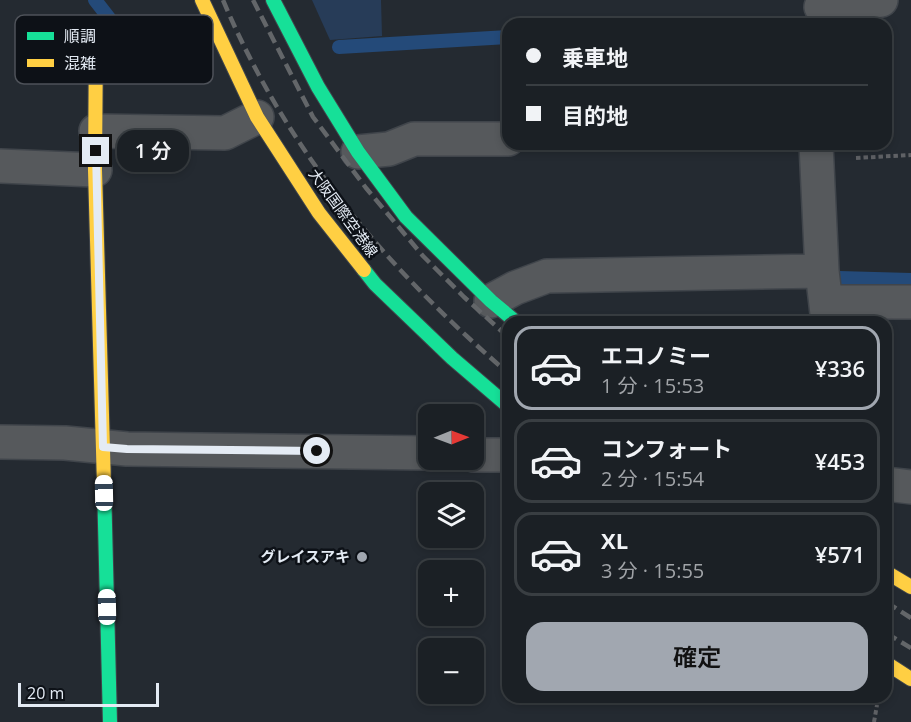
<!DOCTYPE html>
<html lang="ja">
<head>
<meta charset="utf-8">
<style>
	body { margin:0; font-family:"Open Sans","Noto Sans JP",sans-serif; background:#282d32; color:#f1f3f6; height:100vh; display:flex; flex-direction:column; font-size:22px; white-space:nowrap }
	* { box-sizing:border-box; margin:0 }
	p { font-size:20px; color:#a0a3a7 }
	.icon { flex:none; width:33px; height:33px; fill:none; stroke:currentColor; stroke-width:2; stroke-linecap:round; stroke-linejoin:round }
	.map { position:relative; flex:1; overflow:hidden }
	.drawer { position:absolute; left:502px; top:316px; width:390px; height:387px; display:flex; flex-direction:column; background:#1b2025; border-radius:18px; box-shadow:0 3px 9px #0003,0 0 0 2px #393e42 }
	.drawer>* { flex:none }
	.banner { position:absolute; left:502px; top:18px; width:390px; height:132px; border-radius:18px; box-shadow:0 3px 9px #0003,0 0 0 2px #393e42; display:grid; align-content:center; height:132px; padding:0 24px; background:#1b2025 }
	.needle { width:39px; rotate:89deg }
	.buttons { position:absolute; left:418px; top:404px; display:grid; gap:12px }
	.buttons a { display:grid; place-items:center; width:66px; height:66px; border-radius:12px; background:#1b2025; box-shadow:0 3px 9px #0003,0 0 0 2px #393e42; font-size:30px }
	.scale { position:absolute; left:18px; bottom:15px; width:141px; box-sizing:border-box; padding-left:6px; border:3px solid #e4ebf4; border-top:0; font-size:16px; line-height:21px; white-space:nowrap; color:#e4ebf4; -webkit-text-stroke:4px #0d1117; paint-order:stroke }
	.end { position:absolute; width:27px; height:27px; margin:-14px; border:8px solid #e4ebf4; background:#111; box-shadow:0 0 0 3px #111 }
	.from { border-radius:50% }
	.bubble { position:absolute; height:42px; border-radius:18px; background:#1b2025; box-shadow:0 3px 9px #0003,0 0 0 2px #393e42; font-size:20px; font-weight:600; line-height:42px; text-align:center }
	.car { position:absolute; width:18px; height:36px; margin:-18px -9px; border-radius:8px; box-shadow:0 0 4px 2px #0007; background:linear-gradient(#fff 24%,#345 0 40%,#fff 0 76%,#345 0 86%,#fff 0) }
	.banner b { display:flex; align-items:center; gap:21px; height:57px; font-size:22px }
	.banner b+b { border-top:2px solid #393e42 }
	.banner i { width:15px; height:15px; background:#f1f3f6 }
	ul { padding:10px 0 0; list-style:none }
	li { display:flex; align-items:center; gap:18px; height:84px; margin:0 12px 9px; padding:0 12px; border:3px solid #393e42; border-radius:18px }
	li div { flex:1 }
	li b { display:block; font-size:22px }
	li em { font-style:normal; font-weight:600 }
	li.on { border-color:#a1a7b0 }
	li>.icon { width:54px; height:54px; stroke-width:1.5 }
	.button { display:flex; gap:12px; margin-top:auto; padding:12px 24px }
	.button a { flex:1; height:69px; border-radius:18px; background:#a1a7b0; color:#111; font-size:24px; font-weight:600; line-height:69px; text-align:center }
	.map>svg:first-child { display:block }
	.green { fill:#273c58 }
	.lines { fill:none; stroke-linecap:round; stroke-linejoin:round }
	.stream { stroke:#244a79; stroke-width:14 }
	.street-casing { stroke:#40454b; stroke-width:36 }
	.fast-casing { stroke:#40454b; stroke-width:16 }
	.slow-casing { stroke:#40454b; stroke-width:16 }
	.path { stroke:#5f6165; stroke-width:4; stroke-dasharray:4.5 3; stroke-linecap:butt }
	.street { stroke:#56595c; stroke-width:33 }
	.fast { stroke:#16e098; stroke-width:14 }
	.slow { stroke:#ffcf43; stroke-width:14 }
	.rail { stroke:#636669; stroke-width:4.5; stroke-dasharray:12 6; stroke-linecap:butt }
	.route { stroke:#e4ebf4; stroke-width:8 }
	.poi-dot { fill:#a1a7b0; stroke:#0d1117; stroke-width:2 }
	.labels { text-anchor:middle; stroke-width:5; stroke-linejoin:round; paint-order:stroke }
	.street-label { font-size:15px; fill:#e4ebf4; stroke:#0d1117 }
	.poi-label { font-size:15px; font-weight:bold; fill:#e4ebf4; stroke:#0d1117; text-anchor:end }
	.key { fill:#0d1117; stroke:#4e5259; stroke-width:1.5 }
	.key-label { font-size:16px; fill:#e4ebf4 }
</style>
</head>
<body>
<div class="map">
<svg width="911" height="722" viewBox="0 0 911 722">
	<rect width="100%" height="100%" fill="#242a31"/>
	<path class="green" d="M 312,0 L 381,0 L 382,36 L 330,40 Z"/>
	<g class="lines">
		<path class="stream" d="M 95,0 L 123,36
			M 339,47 L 508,37
			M 839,278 L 911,280"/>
		<g class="street-casing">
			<path id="street" d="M 821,7 L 881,0
				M 96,131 L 225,133 L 257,117
				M 816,144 L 822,271 L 828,322
				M 358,152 L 389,149 L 414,139 L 508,139
				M 0,166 L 95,170
				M 491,301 L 515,288 L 547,276 L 822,271
				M 826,302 L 911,302
				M 0,442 L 65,443 L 127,449 L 429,453
				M 474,455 L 508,455
				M 886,484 L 911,487"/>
		</g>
		<g class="fast-casing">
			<path id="fast" d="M 273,0 L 318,87 L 358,152 L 406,217 L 491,301 L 516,322
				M 364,270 L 375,284 L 452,358 L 508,406
				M 104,485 L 110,722"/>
		</g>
		<g class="slow-casing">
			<path id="slow" d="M 202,0 L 257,117 L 319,213 L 364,270
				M 96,35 L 95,170 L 104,485
				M 886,572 L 911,587
				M 886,663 L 911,679"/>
		</g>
		<path class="path" d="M 856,158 L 911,155
			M 874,722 L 877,705"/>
		<use href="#street" class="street"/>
		<use href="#fast" class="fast"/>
		<use href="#slow" class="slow"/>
		<path class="rail" d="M 223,0 C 286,150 386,268 508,373
			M 253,0 L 313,117 L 366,188 L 423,256 L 464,297 L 508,337
			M 886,602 L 911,618
			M 886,633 L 911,648"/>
	</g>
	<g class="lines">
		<path class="route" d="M 96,151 L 103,447 L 127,449 L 317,451"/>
	</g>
	<circle class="poi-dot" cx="362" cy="557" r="6"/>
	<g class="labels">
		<g class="street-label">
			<text transform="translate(343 213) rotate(54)" y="5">大阪国際空港線</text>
		</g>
		<g class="poi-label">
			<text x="350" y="562">グレイスアキ</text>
		</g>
	</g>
	<rect x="15" y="15" width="198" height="69" rx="9" class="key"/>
	<rect x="27" y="32" width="27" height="8" fill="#16e098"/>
	<rect x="27" y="59" width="27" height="8" fill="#ffcf43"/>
	<g class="key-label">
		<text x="64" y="42">順調</text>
		<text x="64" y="69">混雑</text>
	</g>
</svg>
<div class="buttons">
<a><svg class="needle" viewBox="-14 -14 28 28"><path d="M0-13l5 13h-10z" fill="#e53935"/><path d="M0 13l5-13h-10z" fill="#a0a3a7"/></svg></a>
<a><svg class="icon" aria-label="layers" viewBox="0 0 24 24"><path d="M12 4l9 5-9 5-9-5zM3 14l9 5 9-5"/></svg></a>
<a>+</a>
<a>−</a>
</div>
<div class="scale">20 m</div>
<i class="end from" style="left:317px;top:451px"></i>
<i class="end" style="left:96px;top:151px"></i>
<div class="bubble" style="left:117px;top:130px;width:72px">1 分</div>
<i class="car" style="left:104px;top:493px;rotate:359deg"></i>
<i class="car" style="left:107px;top:607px;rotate:359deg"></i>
<div class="banner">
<b><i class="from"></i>乗車地</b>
<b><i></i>目的地</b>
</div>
<section class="drawer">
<ul>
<li class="on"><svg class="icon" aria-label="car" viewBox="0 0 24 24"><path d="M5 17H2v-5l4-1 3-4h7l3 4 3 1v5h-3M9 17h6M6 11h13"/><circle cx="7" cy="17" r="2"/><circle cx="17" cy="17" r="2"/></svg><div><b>エコノミー</b><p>1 分 · 15:53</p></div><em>¥336</em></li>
<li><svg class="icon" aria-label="car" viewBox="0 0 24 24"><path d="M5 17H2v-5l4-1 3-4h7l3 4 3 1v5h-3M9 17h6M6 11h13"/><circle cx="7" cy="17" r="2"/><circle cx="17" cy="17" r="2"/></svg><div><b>コンフォート</b><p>2 分 · 15:54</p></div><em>¥453</em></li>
<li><svg class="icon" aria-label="car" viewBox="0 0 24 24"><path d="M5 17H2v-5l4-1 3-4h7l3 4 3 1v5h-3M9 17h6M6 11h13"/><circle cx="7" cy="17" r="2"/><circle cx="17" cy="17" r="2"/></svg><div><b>XL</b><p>3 分 · 15:55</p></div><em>¥571</em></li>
</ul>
<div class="button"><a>確定</a></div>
</section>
</div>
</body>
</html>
